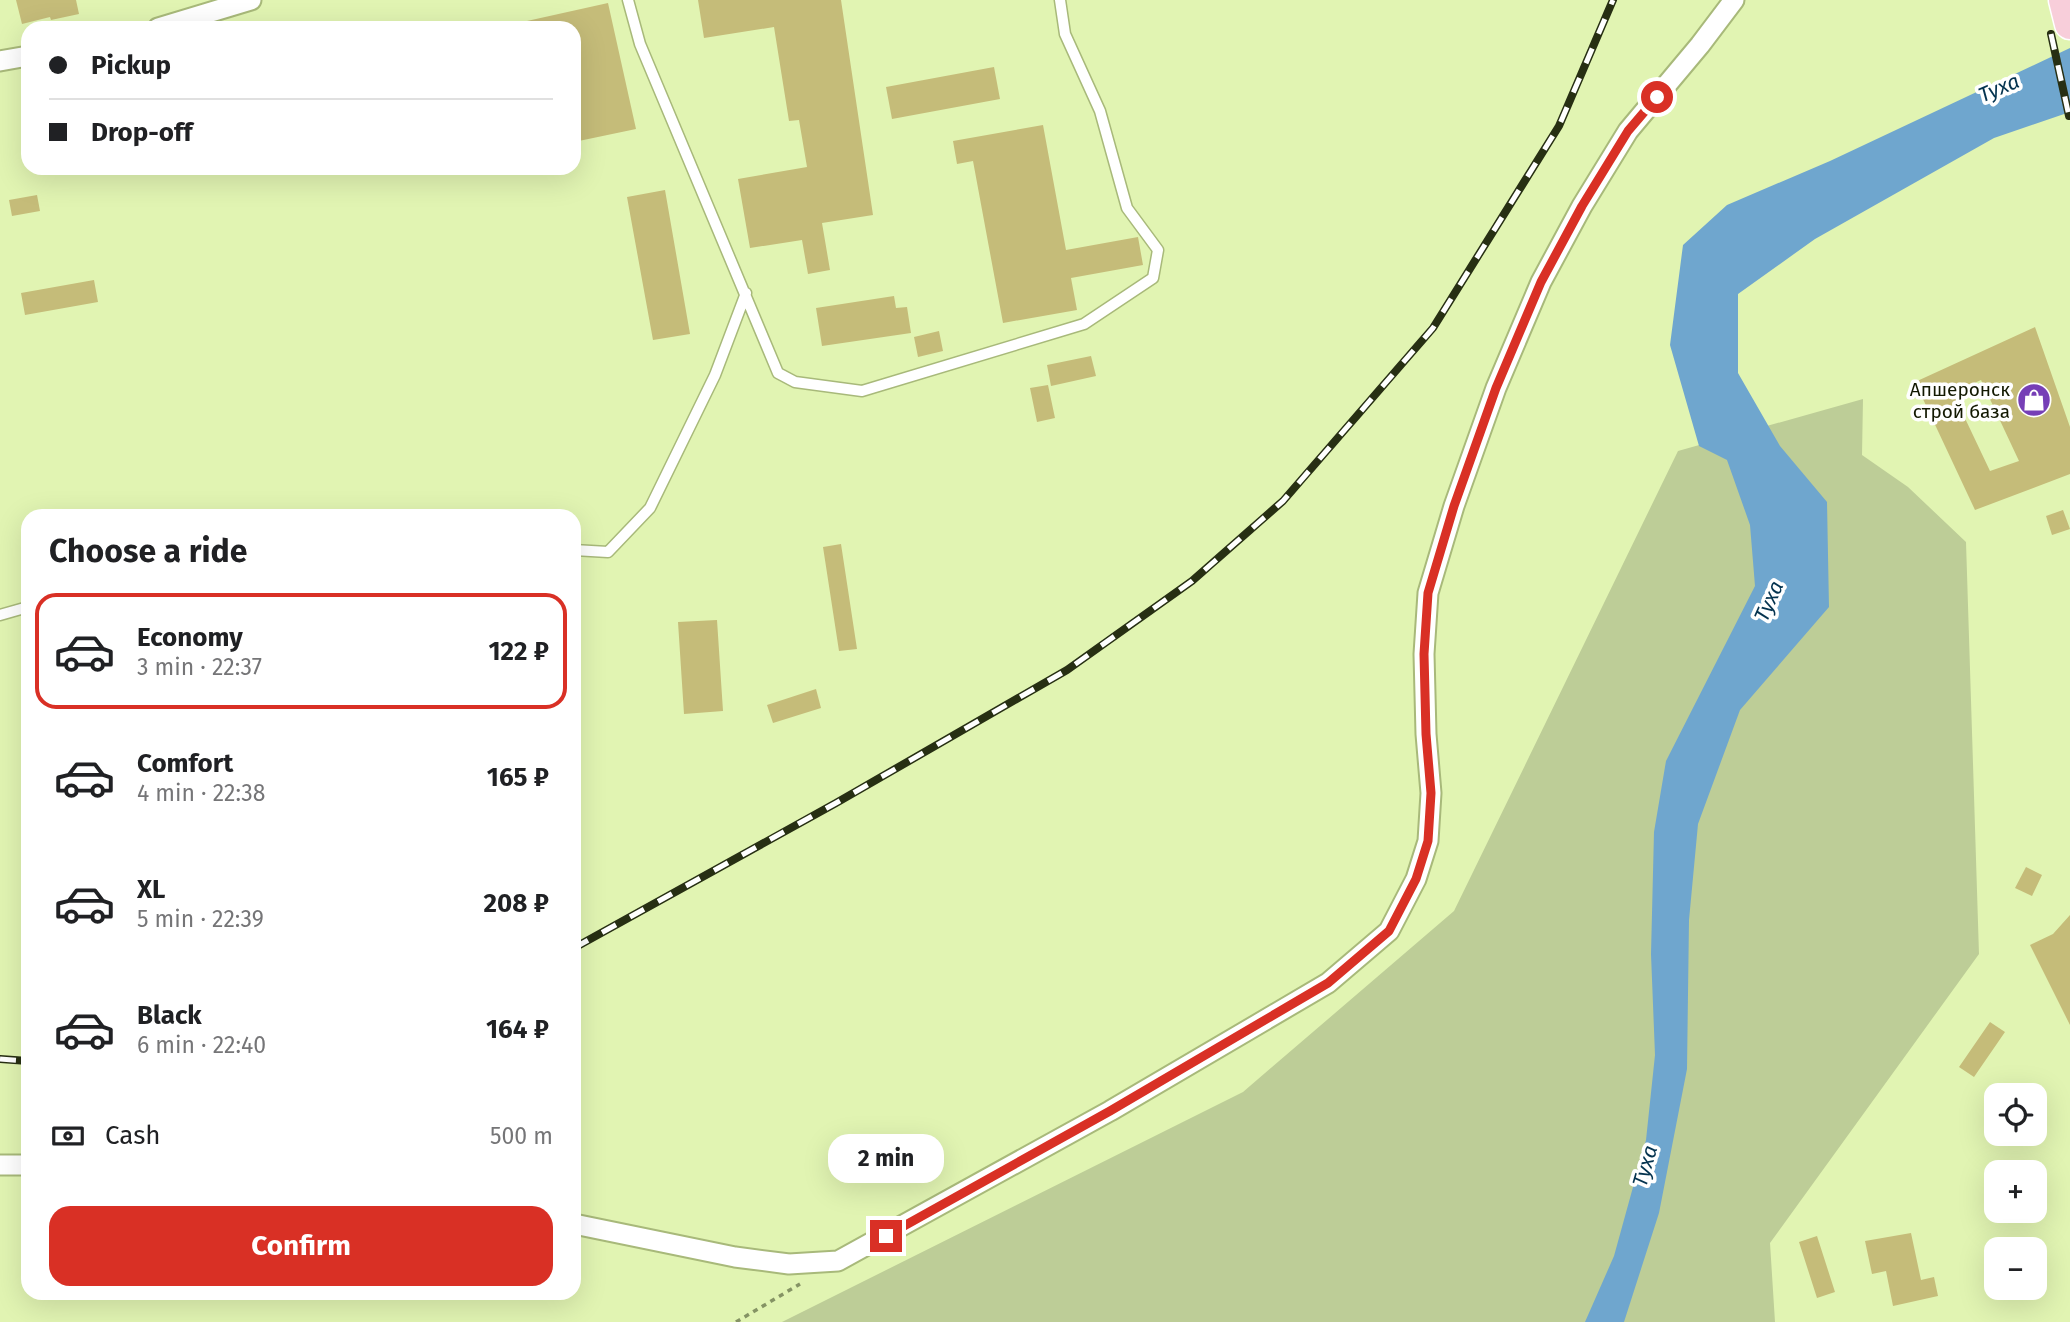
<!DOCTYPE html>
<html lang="en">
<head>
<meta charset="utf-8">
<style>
	body { margin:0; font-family:"Fira Sans",sans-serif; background:#f2f2f2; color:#202124; height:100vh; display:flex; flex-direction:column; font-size:26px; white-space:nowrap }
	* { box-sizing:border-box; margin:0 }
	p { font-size:23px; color:#757577 }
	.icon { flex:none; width:38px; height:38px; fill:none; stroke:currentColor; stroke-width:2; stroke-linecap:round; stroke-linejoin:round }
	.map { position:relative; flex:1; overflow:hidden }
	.panel { position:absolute; left:21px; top:509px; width:560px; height:791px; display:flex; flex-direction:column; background:#fff; border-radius:21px; box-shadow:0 7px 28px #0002 }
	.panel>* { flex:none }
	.hud { position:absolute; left:21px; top:21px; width:560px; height:154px; border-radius:21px; box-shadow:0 7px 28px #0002; display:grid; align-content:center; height:154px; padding:0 28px; background:#fff }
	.controls { position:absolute; left:1984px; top:1083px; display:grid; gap:14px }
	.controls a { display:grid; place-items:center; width:63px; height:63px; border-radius:14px; background:#fff; box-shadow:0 7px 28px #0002; font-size:35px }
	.end { position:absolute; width:32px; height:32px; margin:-16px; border:9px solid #d93025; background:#fff; box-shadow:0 0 0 4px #fff }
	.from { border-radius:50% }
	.bubble { position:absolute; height:49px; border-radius:21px; background:#fff; box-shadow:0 7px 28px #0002; font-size:23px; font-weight:700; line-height:49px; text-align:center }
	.hud b { display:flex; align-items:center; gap:24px; height:66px; font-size:26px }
	.hud b+b { border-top:2px solid #e0e0e0 }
	.hud i { width:18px; height:18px; background:#202124 }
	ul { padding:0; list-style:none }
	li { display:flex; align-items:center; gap:21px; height:116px; margin:0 14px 10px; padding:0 14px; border:4px solid transparent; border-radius:21px }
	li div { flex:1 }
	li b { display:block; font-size:26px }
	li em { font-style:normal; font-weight:700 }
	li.on { border-color:#d93025 }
	li>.icon { width:63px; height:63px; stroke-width:1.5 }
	h2 { padding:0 28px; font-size:32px; line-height:84px }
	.pay { display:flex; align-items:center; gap:18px; height:77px; padding:0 28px; font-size:26px }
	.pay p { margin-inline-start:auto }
	.cta { display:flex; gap:14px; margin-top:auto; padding:14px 28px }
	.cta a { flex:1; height:80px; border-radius:21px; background:#d93025; color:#fff; font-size:28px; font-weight:700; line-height:80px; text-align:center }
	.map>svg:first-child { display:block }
	.green { fill:#bdcd97 }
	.water { fill:#6fa6ce }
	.building { fill:#c5bc79; fill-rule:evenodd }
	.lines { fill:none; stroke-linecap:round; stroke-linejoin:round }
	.service-casing { stroke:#a8b97a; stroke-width:13 }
	.minor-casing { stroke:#a8b97a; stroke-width:23 }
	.primary-casing { stroke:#fff; stroke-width:33 }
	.path { stroke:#859364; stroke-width:3.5; stroke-dasharray:5 5; stroke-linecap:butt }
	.service { stroke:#fff; stroke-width:10 }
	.minor { stroke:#fff; stroke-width:19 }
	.primary { stroke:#f8ceda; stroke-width:30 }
	.rail-casing { stroke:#272f13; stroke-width:8 }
	.rail { stroke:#fff; stroke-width:5; stroke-dasharray:16; stroke-linecap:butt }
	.route { stroke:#d93025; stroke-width:9 }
	.labels { text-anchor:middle; stroke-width:7; stroke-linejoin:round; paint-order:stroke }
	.poi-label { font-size:19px; fill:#121801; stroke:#fff; text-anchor:end }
	.water-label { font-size:21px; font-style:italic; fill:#04334f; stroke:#fff }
</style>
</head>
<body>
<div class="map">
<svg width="2070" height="1322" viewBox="0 0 2070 1322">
	<rect width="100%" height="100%" fill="#e1f4b2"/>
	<path class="green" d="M 1863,399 L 1862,455 L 1908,487 L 1966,542 L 1979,954 L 1770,1243 L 1775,1322 L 782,1322 L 1243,1092 L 1454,911 L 1678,451 Z"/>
	<path class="water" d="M 2070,48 L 2070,112 L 1994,138 L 1815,239 L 1738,294 L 1738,373 L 1780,446 L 1827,502 L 1829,607 L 1740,710 L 1698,824 L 1689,920 L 1687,1069 L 1659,1213 L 1624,1322 L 1585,1322 L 1614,1256 L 1646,1140 L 1655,1055 L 1651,954 L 1654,832 L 1666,761 L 1755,586 L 1750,525 L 1727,460 L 1699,446 L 1670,345 L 1683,245 L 1727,205 L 1830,161 Z"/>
	<path class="building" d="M 16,0 L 76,0 L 79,14 L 51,20 L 50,17 L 22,24 Z
		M 698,0 L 841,0 L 873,215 L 822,223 L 830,270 L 808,274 L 802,240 L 750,248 L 738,179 L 807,167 L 799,120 L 789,121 L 774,27 L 704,38 Z
		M 608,3 L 636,129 L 574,142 L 574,28 L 527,28 L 527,21 Z
		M 994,67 L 1000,99 L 892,119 L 886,87 Z
		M 1043,125 L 1066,250 L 1138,237 L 1143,265 L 1071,278 L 1077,310 L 1003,323 L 973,161 L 957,164 L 953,141 Z
		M 665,190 L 690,334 L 653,340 L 627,197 Z
		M 37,195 L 40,211 L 12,216 L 9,200 Z
		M 94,280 L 98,302 L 25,315 L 21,293 Z
		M 894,296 L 896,308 L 907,307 L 911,333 L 822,346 L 816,308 Z
		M 2035,327 L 2070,427 L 2070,474 L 1975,510 L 1915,382 ZM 1981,380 L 2019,461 L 1990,471 L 1953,393 Z
		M 939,331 L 943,351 L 918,357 L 914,337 Z
		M 1091,356 L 1096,376 L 1051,386 L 1047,365 Z
		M 1048,385 L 1055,418 L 1037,422 L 1030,388 Z
		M 2063,510 L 2070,529 L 2052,535 L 2046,516 Z
		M 841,544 L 857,649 L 839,651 L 823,547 Z
		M 717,620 L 723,711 L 684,714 L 678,622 Z
		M 816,689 L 821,708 L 773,723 L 767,705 Z
		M 2026,867 L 2042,875 L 2032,896 L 2015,888 Z
		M 2070,915 L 2070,1025 L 2030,945 L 2053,934 Z
		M 1990,1022 L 2005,1032 L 1974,1077 L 1959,1067 Z
		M 1911,1233 L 1921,1280 L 1934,1277 L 1938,1296 L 1893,1306 L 1886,1271 L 1872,1274 L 1865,1241 Z
		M 1817,1236 L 1835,1292 L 1817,1298 L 1799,1242 Z"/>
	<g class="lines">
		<g class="service-casing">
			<path id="service" d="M 628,0 L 640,44 L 778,373 L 795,382 L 862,391 L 1084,324 L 1153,278 L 1158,250 L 1127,208 L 1100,111 L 1065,34 L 1060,0
				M 574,550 L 608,552 L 650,508 L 715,375 L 746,293
				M 0,615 L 28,607"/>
		</g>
		<g class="minor-casing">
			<path id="minor" d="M 158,28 L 251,0
				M 0,61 L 28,56
				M 0,1165 L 28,1165
				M 574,1224 L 735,1257 L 789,1264 L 838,1261 L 1110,1111 L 1328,983 L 1389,931 L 1416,879 L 1428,841 L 1431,793 L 1426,734 L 1424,654 L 1428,593 L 1454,506 L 1496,388 L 1541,282 L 1582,206 L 1628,131 L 1700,45 L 1734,0"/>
		</g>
		<g class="primary-casing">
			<path id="primary" d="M 2064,0 L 2070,24"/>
		</g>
		<path class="path" d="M 736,1322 L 800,1284"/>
		<use href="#service" class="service"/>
		<use href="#minor" class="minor"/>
		<use href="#primary" class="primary"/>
		<g class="rail-casing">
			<path id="rail" d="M 2051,34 L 2069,116
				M 574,948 L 836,803 L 1067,670 L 1192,581 L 1283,501 L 1433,328 L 1559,126 L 1613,0
				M 0,1059 L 28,1061"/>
		</g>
		<use href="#rail" class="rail"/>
	</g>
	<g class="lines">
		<path class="route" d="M 886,1236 L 1110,1111 L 1328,983 L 1389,931 L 1416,879 L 1428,841 L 1431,793 L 1426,734 L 1424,654 L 1428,593 L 1454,506 L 1496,388 L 1541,282 L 1582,206 L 1628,131 L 1657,97"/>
	</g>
	<defs>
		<g id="shop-disc" transform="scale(1.75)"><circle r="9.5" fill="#763fb6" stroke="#fff"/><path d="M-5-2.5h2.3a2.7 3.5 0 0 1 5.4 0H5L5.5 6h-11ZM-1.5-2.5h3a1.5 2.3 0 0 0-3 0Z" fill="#fff"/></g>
	</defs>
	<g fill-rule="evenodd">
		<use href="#shop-disc" x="2034" y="400"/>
	</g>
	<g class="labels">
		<g class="poi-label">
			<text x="2010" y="396">Апшеронск<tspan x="2010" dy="22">строй база</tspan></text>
		</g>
		<g class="water-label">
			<text transform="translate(1999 88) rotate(-23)" y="7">Туха</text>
			<text transform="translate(1769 601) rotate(-66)" y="7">Туха</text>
			<text transform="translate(1645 1166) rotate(-74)" y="7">Туха</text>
		</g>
	</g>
</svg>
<div class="controls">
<a><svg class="icon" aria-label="locate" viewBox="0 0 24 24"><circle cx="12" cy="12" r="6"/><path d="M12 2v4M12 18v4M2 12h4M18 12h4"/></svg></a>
<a>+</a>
<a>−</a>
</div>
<i class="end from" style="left:1657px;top:97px"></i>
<i class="end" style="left:886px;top:1236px"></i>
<div class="bubble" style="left:828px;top:1134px;width:116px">2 min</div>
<div class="hud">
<b><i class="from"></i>Pickup</b>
<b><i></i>Drop-off</b>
</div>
<section class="panel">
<h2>Choose a ride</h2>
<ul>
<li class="on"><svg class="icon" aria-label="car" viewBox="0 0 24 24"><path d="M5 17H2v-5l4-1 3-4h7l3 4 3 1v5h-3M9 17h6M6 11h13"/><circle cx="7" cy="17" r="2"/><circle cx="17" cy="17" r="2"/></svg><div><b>Economy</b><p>3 min · 22:37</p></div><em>122 ₽</em></li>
<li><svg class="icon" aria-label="car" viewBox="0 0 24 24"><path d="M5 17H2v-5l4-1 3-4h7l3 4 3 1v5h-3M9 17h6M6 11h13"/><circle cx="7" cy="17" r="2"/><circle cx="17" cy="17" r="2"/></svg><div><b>Comfort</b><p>4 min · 22:38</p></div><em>165 ₽</em></li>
<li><svg class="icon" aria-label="car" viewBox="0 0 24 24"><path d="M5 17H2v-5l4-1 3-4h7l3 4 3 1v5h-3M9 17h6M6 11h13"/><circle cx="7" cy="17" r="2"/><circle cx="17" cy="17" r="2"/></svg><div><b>XL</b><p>5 min · 22:39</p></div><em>208 ₽</em></li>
<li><svg class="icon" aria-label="car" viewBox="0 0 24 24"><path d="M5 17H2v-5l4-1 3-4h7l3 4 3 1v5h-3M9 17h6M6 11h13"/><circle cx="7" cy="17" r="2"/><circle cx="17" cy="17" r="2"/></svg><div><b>Black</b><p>6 min · 22:40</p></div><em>164 ₽</em></li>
</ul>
<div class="pay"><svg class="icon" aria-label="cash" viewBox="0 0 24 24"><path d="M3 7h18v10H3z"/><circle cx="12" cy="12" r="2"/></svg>Cash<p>500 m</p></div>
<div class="cta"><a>Confirm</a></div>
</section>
</div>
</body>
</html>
